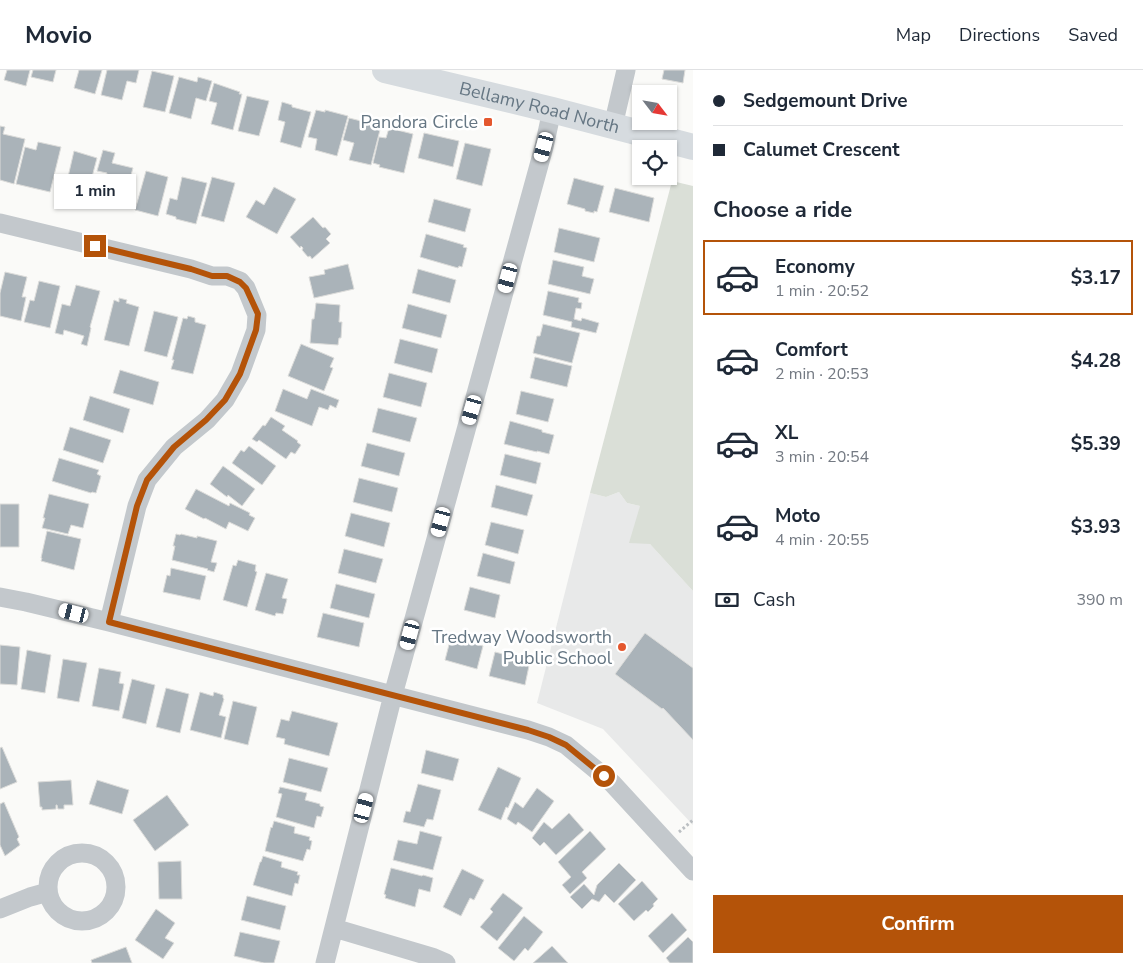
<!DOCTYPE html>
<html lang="en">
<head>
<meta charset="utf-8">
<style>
	body { margin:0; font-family:"Nunito Sans",sans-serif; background:#f2f2f3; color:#1f2937; height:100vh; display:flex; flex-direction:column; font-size:19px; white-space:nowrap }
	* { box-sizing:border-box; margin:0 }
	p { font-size:16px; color:#747a83 }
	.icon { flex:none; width:28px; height:28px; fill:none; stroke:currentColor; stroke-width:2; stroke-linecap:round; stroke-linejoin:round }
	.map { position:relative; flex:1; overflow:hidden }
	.details { display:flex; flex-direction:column; background:#fff; width:450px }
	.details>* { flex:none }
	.hud { display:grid; align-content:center; height:110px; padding:0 20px; background:#fff }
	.needle { width:32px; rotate:121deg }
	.controls { position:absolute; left:632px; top:15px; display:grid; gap:10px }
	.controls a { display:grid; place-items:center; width:45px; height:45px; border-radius:0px; background:#fff; box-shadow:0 1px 4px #0004; font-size:25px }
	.end { position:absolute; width:22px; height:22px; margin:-11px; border:6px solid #b45309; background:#fff; box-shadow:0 0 0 2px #fff }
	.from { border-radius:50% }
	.bubble { position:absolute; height:35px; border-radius:0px; background:#fff; box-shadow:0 1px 4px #0004; font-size:16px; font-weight:700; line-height:35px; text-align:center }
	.car { position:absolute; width:15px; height:30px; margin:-15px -8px; border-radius:6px; box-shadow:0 0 4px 1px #0007; background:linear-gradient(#fff 24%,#345 0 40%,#fff 0 76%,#345 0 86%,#fff 0) }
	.hud b { display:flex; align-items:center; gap:18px; height:48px; font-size:19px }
	.hud b+b { border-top:1px solid #e0e1e3 }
	.hud i { width:12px; height:12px; background:#1f2937 }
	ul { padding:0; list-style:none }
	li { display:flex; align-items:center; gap:15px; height:75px; margin:0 10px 8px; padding:0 10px; border:2px solid transparent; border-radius:0px }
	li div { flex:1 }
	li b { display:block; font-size:19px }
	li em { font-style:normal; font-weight:700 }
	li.current { border-color:#b45309 }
	li>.icon { width:45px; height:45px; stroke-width:1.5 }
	h2 { padding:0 20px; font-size:22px; line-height:60px }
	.pay { display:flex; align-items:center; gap:12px; height:55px; padding:0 20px; font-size:19px }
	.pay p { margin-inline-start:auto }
	.primary-button { display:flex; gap:10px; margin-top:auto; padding:10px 20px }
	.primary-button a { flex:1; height:58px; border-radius:0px; background:#b45309; color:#fff; font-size:20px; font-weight:700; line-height:58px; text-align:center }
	header { display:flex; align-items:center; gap:30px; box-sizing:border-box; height:70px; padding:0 25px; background:#fff; border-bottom:1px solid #e0e1e3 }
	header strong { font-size:24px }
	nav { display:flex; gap:28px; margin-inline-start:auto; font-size:18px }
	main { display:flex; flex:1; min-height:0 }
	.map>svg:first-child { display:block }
	.built { fill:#e8e9e9 }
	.green { fill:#dadfd7 }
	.building { fill:#aab3b9; stroke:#dcdcda }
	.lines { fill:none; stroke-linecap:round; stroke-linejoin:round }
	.path { stroke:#bbbfc2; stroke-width:3; stroke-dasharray:2.5 2.5; stroke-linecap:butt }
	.street { stroke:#c3c8cc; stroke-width:19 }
	.secondary { stroke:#d6dbdf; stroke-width:26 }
	.route { stroke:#b45309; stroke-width:6 }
	.poi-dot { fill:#e4572e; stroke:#fff; stroke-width:2 }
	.labels { text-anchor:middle; stroke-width:5; stroke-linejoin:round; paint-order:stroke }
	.street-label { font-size:18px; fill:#657683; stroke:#fff }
	.poi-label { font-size:18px; fill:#657683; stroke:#fff; text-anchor:end }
</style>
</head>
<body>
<header>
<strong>Movio</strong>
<nav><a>Map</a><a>Directions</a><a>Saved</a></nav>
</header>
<main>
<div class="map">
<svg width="693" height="893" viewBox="0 0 693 893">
	<rect width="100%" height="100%" fill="#fafaf8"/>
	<path class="built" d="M 619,422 L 627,433 L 640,436 L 650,474 L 693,521 L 693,755 L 603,659 L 537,633 L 590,423 L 606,427 Z"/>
	<path class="green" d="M 672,111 L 693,116 L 693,521 L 650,474 L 629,473 L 640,436 L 627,433 L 619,422 L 606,427 L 590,423 Z"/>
	<path class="building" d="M 7,0 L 30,0 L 26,16 L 4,10 Z
		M 33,0 L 56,0 L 53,12 L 31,7 Z
		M 79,0 L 102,0 L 95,24 L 74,18 Z
		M 107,0 L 139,0 L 136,13 L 127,11 L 122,30 L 101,25 Z
		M 664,0 L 685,0 L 683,13 L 662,9 Z
		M 152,1 L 174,6 L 165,42 L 143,37 Z
		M 179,7 L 197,12 L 198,7 L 212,11 L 206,31 L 196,28 L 191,49 L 169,43 Z
		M 214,13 L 240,22 L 239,24 L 242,24 L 233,60 L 211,54 L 217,33 L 209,31 Z
		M 247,26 L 269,31 L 259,66 L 238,61 Z
		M 282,32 L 292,35 L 292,37 L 311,42 L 301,78 L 280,72 L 285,52 L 278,50 Z
		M 316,40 L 325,42 L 325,40 L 348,46 L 337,86 L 315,80 L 317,69 L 308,67 Z
		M 349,48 L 381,56 L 371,95 L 349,90 L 354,73 L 343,70 Z
		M 0,56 L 5,57 L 3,64 L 25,69 L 14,114 L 0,110 Z
		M 389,58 L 413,64 L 404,103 L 379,97 L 380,95 L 373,93 L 379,67 L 386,68 Z
		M 424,63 L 459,71 L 453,97 L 418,88 Z
		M 38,72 L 61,77 L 50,122 L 16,114 L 25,77 L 36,80 Z
		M 465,73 L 491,79 L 482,116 L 456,109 Z
		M 103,80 L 115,83 L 112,93 L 133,98 L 122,137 L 99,131 L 107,103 L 97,101 Z
		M 74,81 L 97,88 L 87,126 L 85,125 L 84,130 L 64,124 Z
		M 146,101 L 168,107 L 158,146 L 135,140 Z
		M 182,107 L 207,113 L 196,154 L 176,149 L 176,147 L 166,144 L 170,128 L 177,130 Z
		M 212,107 L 235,113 L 224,152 L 201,146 Z
		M 574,108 L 604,116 L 597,142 L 594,141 L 594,143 L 585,141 L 585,139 L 567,134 Z
		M 274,117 L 296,129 L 277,164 L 246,147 L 256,130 L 264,135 Z
		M 615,118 L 654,128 L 649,152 L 609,142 Z
		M 434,129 L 471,139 L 465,162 L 428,152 Z
		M 313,147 L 323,158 L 325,157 L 331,164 L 326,169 L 330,173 L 312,189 L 310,186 L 308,187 L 302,180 L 303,178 L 301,176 L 300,178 L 290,167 Z
		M 559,158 L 600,168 L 594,192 L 554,182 Z
		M 426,164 L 464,175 L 463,177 L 467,178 L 462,197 L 459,196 L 458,198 L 420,187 Z
		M 553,190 L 584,197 L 582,206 L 594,209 L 590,224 L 548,214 Z
		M 348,194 L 354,219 L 314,228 L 309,207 L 325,204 L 324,200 Z
		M 418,199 L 456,210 L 450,233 L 412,223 Z
		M 5,202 L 27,207 L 22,227 L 26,227 L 21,251 L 0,246 L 0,223 Z
		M 39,211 L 60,216 L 50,258 L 24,252 L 30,230 L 34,231 Z
		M 76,215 L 100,221 L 90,257 L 91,258 L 87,276 L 81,274 L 84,266 L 64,260 L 63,265 L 55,263 L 62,234 L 70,236 Z
		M 548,221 L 579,228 L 578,232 L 582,233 L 581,239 L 576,238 L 574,249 L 581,251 L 582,248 L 599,253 L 596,263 L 571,257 L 572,252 L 543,245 Z
		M 119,228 L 127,230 L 126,233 L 139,237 L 129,276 L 104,270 L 114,230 L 119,232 Z
		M 316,233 L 340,235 L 339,252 L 342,252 L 341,268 L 339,268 L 338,275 L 310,273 L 312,249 L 314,249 Z
		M 408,234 L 447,245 L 441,268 L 402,258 Z
		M 154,241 L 178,247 L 167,287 L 144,281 Z
		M 188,246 L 195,248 L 195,252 L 206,255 L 193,304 L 171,299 L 174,290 L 172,290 L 183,248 L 187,249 Z
		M 543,254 L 580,263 L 572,293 L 533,283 L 537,266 L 540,266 Z
		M 400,269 L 438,279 L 432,303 L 394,293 Z
		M 301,274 L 334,288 L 330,297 L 333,298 L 324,321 L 288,306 Z
		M 535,287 L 572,296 L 567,317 L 530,308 Z
		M 120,300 L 159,312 L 153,335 L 113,323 Z
		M 389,303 L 427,313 L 421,337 L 383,327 Z
		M 283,319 L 307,329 L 311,319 L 339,330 L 336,338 L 330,335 L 328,340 L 319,337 L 312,356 L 275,341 Z
		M 521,321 L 554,329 L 548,352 L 516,344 Z
		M 90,326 L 130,339 L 123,363 L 83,350 Z
		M 378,338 L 417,348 L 410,372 L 372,362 Z
		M 271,347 L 285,356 L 282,360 L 298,371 L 297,372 L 301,375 L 295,384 L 291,382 L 286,389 L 259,370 L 257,372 L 252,369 L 263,355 L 265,356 Z
		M 510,351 L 542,360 L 542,362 L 554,365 L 549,384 L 537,381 L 537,382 L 504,374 Z
		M 70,357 L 111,370 L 103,393 L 63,380 Z
		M 367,373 L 405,383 L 399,406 L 361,396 Z
		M 249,376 L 276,396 L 262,415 L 232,393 L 241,380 L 244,382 Z
		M 505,384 L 541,393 L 536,414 L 500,405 Z
		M 59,388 L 99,400 L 97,404 L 101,406 L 96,423 L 92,422 L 91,423 L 52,411 Z
		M 223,396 L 255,419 L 242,436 L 228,425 L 227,427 L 210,414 Z
		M 359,408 L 398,418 L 392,442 L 353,432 Z
		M 496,415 L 533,425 L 527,446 L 491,437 Z
		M 196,419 L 229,436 L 230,433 L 250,443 L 249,445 L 255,448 L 248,461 L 229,452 L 226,459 L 205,448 L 204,449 L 185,439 Z
		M 49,424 L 89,434 L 83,458 L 71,455 L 68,464 L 42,458 L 45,448 L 43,448 Z
		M 0,434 L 19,434 L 19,477 L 0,477 Z
		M 351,443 L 390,453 L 384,477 L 345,466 Z
		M 491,452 L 524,460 L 518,484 L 485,475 Z
		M 47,461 L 81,469 L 74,500 L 41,491 L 42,488 L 41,488 Z
		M 176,464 L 180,465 L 181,464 L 197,468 L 197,466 L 217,471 L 211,492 L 217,493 L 214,502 L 207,500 L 208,499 L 172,490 L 175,476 L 173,476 Z
		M 344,479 L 383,489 L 376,513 L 338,503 Z
		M 483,483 L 515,492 L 510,514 L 477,506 Z
		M 238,490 L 256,495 L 255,501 L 257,502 L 247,537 L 223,530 L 233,495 L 236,496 Z
		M 171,498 L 206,506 L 200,530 L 163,522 L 167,505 L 170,506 Z
		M 266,503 L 288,509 L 282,528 L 287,529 L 283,544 L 276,543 L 275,546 L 255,540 Z
		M 336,514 L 375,524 L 369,548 L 330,538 Z
		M 470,517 L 500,525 L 495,548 L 464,540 Z
		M 323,543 L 364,553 L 359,577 L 317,567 Z
		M 645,563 L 693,598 L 693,670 L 663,638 L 662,639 L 615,604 Z
		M 451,567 L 483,576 L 477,599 L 445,590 Z
		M 0,575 L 20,577 L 17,615 L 0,614 Z
		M 27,580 L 51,585 L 45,623 L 21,619 Z
		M 495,582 L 530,591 L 525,615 L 489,606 Z
		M 63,589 L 87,593 L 79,632 L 57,628 Z
		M 99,598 L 121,602 L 119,613 L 124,614 L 119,641 L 92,636 Z
		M 132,609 L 155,615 L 146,654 L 122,648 Z
		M 166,618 L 189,624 L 180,663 L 156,657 Z
		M 200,622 L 213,626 L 214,622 L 223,625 L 223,628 L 224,629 L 219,645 L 226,647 L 221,668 L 190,660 Z
		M 233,631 L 257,637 L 248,675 L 224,669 Z
		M 292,641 L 338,653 L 329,686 L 284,674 L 285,669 L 276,667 L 281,649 L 289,651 Z
		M 2,677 L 17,712 L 0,719 L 0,678 Z
		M 426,680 L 459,689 L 453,711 L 421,703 Z
		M 289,688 L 328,698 L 321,722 L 283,712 Z
		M 498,697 L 521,708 L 508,738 L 506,737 L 501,750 L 478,740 Z
		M 71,710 L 73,735 L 64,735 L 64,739 L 58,739 L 57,735 L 56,735 L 56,739 L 42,740 L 42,737 L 40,737 L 38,712 Z
		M 97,710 L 129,720 L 122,744 L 89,734 Z
		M 418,714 L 441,720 L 433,750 L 427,749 L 424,757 L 403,752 L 406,741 L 410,742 Z
		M 280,717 L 307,723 L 305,730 L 320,734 L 320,736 L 324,737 L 321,747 L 317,746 L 314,758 L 276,747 L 282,724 L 278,723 Z
		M 537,718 L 554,731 L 532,762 L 518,752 L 516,755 L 507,749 L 515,732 L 523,738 Z
		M 167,725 L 189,755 L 155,781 L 133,750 Z
		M 4,732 L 19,767 L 17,769 L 20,775 L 5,786 L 0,775 L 0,734 Z
		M 569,743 L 584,760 L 556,785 L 544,772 L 540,776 L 532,768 L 544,752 L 552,759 Z
		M 274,751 L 295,757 L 294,763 L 310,767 L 309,770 L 312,771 L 310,780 L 307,779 L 303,791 L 265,781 L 271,757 L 272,758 Z
		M 420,761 L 442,767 L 433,800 L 393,790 L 398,770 L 417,774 Z
		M 590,761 L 606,779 L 582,802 L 587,808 L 570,824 L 562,815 L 571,807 L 558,792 Z
		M 263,786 L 282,792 L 281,797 L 298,802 L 297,805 L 300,805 L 298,814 L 295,813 L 292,826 L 253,815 L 260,792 L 261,792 Z
		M 181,791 L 182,829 L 159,829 L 158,792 Z
		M 619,793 L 636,810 L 614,833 L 605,824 L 599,832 L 592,829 L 582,839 L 570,827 L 584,814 L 594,825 L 597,815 Z
		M 391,798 L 422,806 L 423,805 L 433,808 L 430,822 L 419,819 L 415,837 L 385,828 L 386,825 L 384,824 Z
		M 462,799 L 484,810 L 474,830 L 470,828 L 461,846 L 443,837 Z
		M 642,811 L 658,829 L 653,834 L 654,836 L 648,842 L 646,840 L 634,851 L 618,834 Z
		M 503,823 L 523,838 L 497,871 L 480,857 L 493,842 L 490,839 Z
		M 247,826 L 286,836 L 280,860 L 241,850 Z
		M 156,839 L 175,853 L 165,868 L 174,873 L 163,889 L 135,870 Z
		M 672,843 L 687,860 L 663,883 L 648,866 Z
		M 524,846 L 543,862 L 528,881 L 525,878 L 514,891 L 498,878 Z
		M 240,862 L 280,871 L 274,893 L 264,893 L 234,886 Z
		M 688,867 L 693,872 L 693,893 L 670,893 L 666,888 Z
		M 552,876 L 568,893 L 533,893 Z
		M 126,877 L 132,893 L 92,893 L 91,890 Z"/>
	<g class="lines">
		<path class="path" d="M 679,762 L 693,750"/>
		<path class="street" d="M 613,56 L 626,0
			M 0,153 L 191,199 L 212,206 L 227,206 L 240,211 L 246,218 L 257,245 L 256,260 L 240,304 L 225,330 L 207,350 L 174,377 L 147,410 L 137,436 L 109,552
			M 0,527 L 26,532 L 109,552 L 528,660 L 549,667 L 566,675 L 612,713 L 693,801
			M48 817a34 34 0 1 1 68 0a34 34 0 1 1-68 0Z
			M 0,839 L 30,827 L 48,822
			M 334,858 L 432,887 L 446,893
			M 325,893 L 393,625 L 544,77 L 552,40"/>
		<path class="secondary" id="s1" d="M 385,0 L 552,40 L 693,77"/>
	</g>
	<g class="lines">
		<path class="route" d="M 95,176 L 191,199 L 212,206 L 227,206 L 240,212 L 246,218 L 258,244 L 256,260 L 240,304 L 225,330 L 206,350 L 174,377 L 147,410 L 137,436 L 109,552 L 528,660 L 549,667 L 566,675 L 604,706"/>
	</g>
	<g class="poi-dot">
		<rect x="483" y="47" width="10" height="10" rx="2.5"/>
		<circle cx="622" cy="577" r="5"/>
	</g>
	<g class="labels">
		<g class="street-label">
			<text dy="6" stroke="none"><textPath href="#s1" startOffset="159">Bellamy Road North</textPath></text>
		</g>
		<g class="poi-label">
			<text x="478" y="58">Pandora Circle</text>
			<text x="612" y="573">Tredway Woodsworth<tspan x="612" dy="21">Public School</tspan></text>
		</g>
	</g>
</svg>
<div class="controls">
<a><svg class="needle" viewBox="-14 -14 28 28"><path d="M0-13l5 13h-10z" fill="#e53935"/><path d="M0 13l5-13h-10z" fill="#747a83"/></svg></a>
<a><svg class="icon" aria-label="locate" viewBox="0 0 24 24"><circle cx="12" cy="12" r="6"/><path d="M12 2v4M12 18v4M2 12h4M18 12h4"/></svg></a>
</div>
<i class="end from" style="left:604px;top:706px"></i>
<i class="end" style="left:95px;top:176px"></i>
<div class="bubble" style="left:54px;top:104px;width:82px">1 min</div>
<i class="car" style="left:544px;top:77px;rotate:195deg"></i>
<i class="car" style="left:508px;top:208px;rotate:195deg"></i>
<i class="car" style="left:472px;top:340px;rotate:196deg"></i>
<i class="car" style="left:441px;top:452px;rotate:195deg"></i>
<i class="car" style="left:74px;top:543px;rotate:284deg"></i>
<i class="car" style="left:410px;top:565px;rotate:195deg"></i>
<i class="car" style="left:364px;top:738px;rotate:15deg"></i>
</div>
<section class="details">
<div class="hud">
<b><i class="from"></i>Sedgemount Drive</b>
<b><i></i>Calumet Crescent</b>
</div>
<h2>Choose a ride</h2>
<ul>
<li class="current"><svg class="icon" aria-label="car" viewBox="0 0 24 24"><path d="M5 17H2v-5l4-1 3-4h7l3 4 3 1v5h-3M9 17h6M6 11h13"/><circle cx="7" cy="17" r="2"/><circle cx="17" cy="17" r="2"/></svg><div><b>Economy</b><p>1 min · 20:52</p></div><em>$3.17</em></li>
<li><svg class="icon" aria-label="car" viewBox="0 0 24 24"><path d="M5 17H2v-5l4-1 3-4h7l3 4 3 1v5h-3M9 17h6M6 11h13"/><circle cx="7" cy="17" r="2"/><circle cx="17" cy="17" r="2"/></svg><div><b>Comfort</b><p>2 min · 20:53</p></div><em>$4.28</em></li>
<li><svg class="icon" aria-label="car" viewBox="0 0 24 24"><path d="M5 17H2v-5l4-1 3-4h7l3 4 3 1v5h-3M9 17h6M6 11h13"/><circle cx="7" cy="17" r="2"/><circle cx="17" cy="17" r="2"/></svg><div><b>XL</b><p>3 min · 20:54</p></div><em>$5.39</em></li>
<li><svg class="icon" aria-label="car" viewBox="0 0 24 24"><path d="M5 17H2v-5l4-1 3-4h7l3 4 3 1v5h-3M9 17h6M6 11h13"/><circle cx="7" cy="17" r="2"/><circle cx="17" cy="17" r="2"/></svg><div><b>Moto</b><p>4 min · 20:55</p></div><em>$3.93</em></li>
</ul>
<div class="pay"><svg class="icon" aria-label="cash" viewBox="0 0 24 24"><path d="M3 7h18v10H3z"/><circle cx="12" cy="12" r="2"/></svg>Cash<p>390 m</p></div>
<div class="primary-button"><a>Confirm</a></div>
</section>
</main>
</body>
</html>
